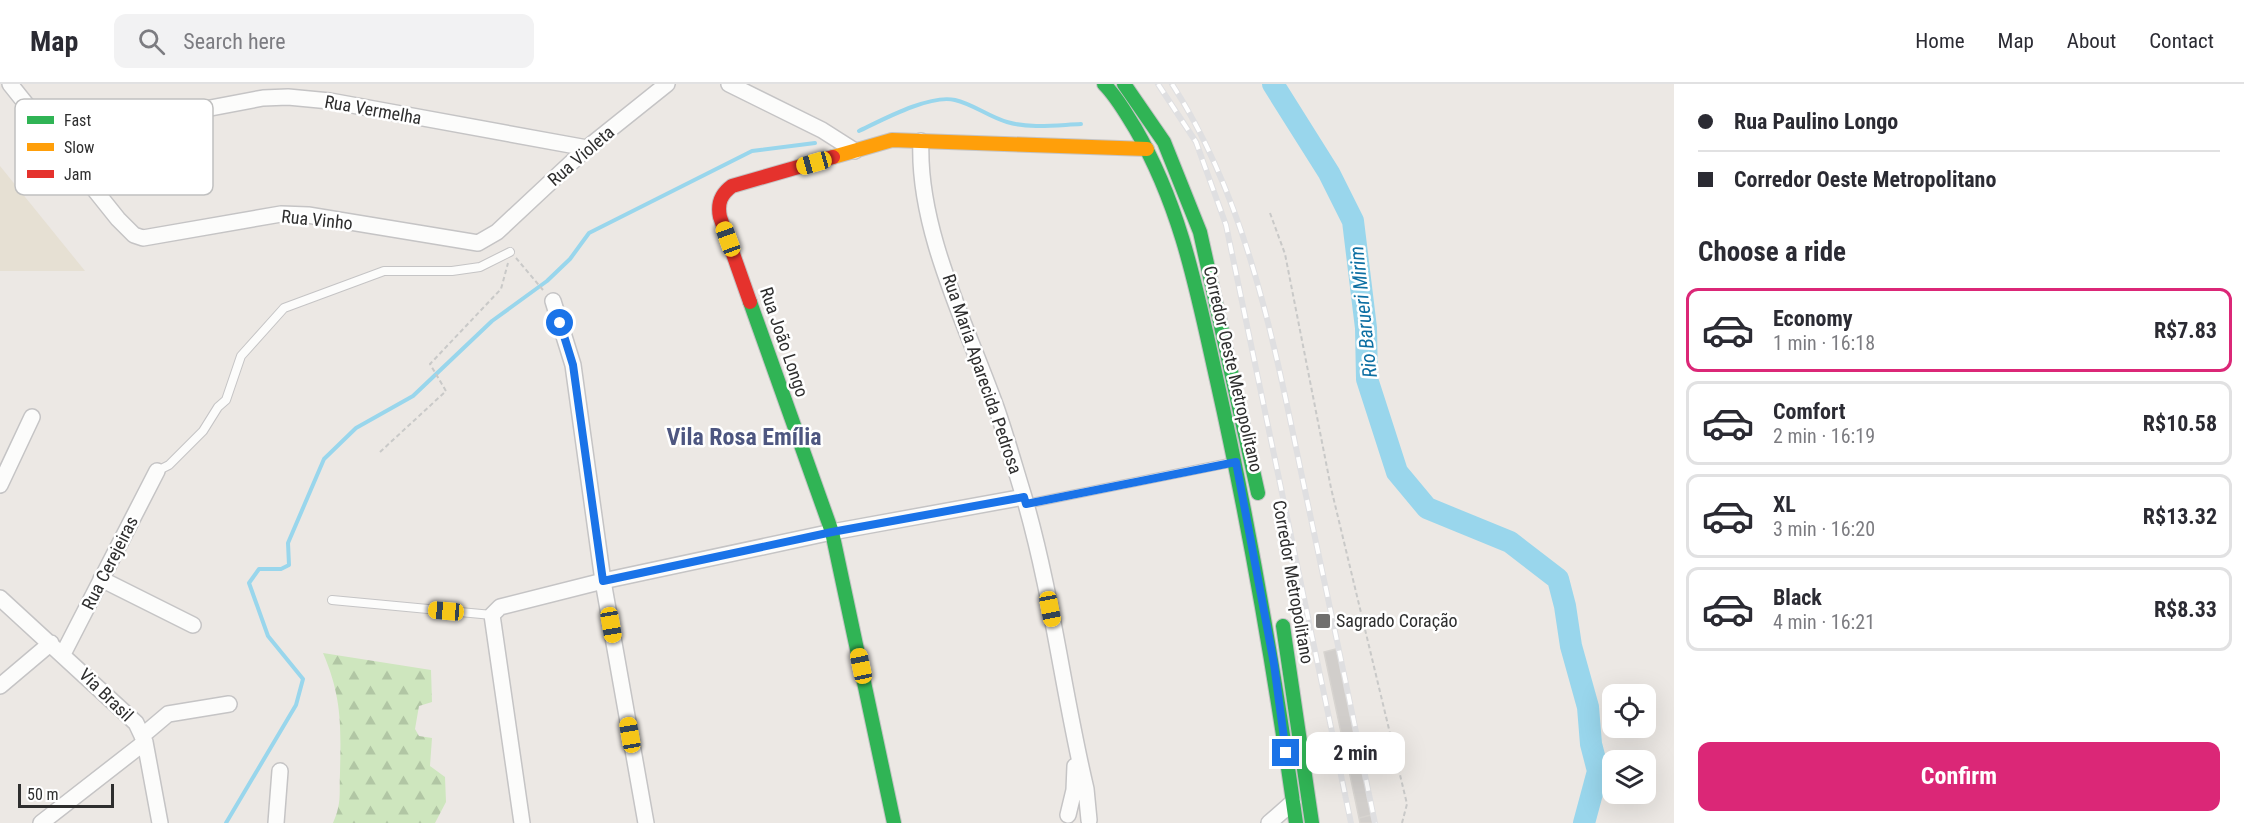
<!DOCTYPE html>
<html lang="en">
<head>
<meta charset="utf-8">
<style>
	body { margin:0; font-family:"Roboto Condensed",sans-serif; background:#f2f2f3; color:#2b2b33; height:100vh; display:flex; flex-direction:column; font-size:22px; white-space:nowrap }
	* { box-sizing:border-box; margin:0 }
	p { font-size:20px; color:#7c7c81 }
	.icon { flex:none; width:33px; height:33px; fill:none; stroke:currentColor; stroke-width:2; stroke-linecap:round; stroke-linejoin:round }
	.map { position:relative; flex:1; overflow:hidden }
	.drawer { display:flex; flex-direction:column; background:#fff; width:570px }
	.drawer>* { flex:none }
	.hud { display:grid; align-content:center; height:132px; padding:0 24px; background:#fff }
	.buttons { position:absolute; left:1602px; top:600px; display:grid; gap:12px }
	.buttons a { display:grid; place-items:center; width:54px; height:54px; border-radius:12px; background:#fff; box-shadow:0 6px 24px #0002; font-size:30px }
	.scale { position:absolute; left:18px; bottom:15px; width:96px; box-sizing:border-box; padding-left:6px; border:3px solid #2e2e2e; border-top:0; font-size:16px; line-height:21px; white-space:nowrap; color:#2e2e2e; -webkit-text-stroke:4px #fff; paint-order:stroke }
	.end { position:absolute; width:27px; height:27px; margin:-14px; border:8px solid #1a73e8; background:#fff; box-shadow:0 0 0 3px #fff }
	.from { border-radius:50% }
	.bubble { position:absolute; height:42px; border-radius:12px; background:#fff; box-shadow:0 6px 24px #0002; font-size:20px; font-weight:700; line-height:42px; text-align:center }
	.car { position:absolute; width:18px; height:36px; margin:-18px -9px; border-radius:8px; box-shadow:0 0 4px 2px #0007; background:linear-gradient(#f5c518 24%,#345 0 40%,#f5c518 0 76%,#345 0 86%,#f5c518 0) }
	.hud b { display:flex; align-items:center; gap:21px; height:57px; font-size:22px }
	.hud b+b { border-top:2px solid #e1e1e2 }
	.hud i { width:15px; height:15px; background:#2b2b33 }
	ul { padding:0; list-style:none }
	li { display:flex; align-items:center; gap:18px; height:84px; margin:0 12px 9px; padding:0 12px; border:3px solid #e1e1e2; border-radius:12px }
	li div { flex:1 }
	li b { display:block; font-size:22px }
	li em { font-style:normal; font-weight:700 }
	li.selected { border-color:#db2777 }
	li>.icon { width:54px; height:54px; stroke-width:1.5 }
	h2 { padding:0 24px; font-size:27px; line-height:72px }
	.primary-button { display:flex; gap:12px; margin-top:auto; padding:12px 24px }
	.primary-button a { flex:1; height:69px; border-radius:12px; background:#db2777; color:#fff; font-size:24px; font-weight:700; line-height:69px; text-align:center }
	header { display:flex; align-items:center; gap:36px; box-sizing:border-box; height:84px; padding:0 30px; background:#fff; border-bottom:2px solid #e1e1e2 }
	header strong { font-size:28px }
	nav { display:flex; gap:33px; margin-inline-start:auto; font-size:21px }
	.search { width:420px; height:54px; background:#f2f2f3; display:flex; align-items:center; gap:15px; box-sizing:border-box; padding:0 21px; border-radius:12px; color:#7c7c81; font-size:22px }
	main { display:flex; flex:1; min-height:0 }
	.map>svg:first-child { display:block }
	.education { fill:#e6e0d3 }
	.forest { fill:url(#forest-firs) }
	.lines { fill:none; stroke-linecap:round; stroke-linejoin:round }
	.stream { stroke:#99d6ec; stroke-width:4 }
	.river { stroke:#99d6ec; stroke-width:22 }
	.building { fill:#d1cecb; stroke:#d7d4d0; stroke-width:1.5 }
	.lane-casing { stroke:#c5c4c5; stroke-width:10 }
	.street-casing { stroke:#c5c4c5; stroke-width:18 }
	.fast-casing { stroke:#c5c4c5; stroke-width:16 }
	.slow-casing { stroke:#c5c4c5; stroke-width:16 }
	.jam-casing { stroke:#c5c4c5; stroke-width:16 }
	.path { stroke:#c9c9c8; stroke-width:2; stroke-dasharray:4.5 3; stroke-linecap:butt }
	.lane { stroke:#fcfcfb; stroke-width:8 }
	.street { stroke:#fcfcfb; stroke-width:15 }
	.fast { stroke:#30b455; stroke-width:14 }
	.slow { stroke:#ff9f0a; stroke-width:14 }
	.jam { stroke:#e5322d; stroke-width:14 }
	.rail-casing { stroke:#dfdfe1; stroke-width:6 }
	.rail { stroke:#fff; stroke-width:4; stroke-dasharray:11; stroke-linecap:butt }
	.route { stroke:#1a73e8; stroke-width:8 }
	.poi-dot { fill:#706f6e; stroke:#fff; stroke-width:2 }
	.labels { text-anchor:middle; stroke-width:5; stroke-linejoin:round; paint-order:stroke }
	.street-label { font-size:18px; fill:#2e2e2e; stroke:#fff }
	.poi-label { font-size:18px; fill:#2e2e2e; stroke:#fff; text-anchor:start }
	.water-label { font-size:20px; font-style:italic; fill:#0d6fa3; stroke:#fff }
	.district-label { font-size:24px; font-weight:bold; fill:#4d5680; stroke:#fff }
	.key { fill:#fff; stroke:#c0c0c0; stroke-width:1.5 }
	.key-label { font-size:16px; fill:#2e2e2e }
</style>
</head>
<body>
<header>
<strong>Map</strong>
<div class="search"><svg class="icon" aria-label="search" viewBox="0 0 24 24"><circle cx="10" cy="10" r="6"/><path d="M15 15l6 6"/></svg>Search here</div>
<nav><a>Home</a><a>Map</a><a>About</a><a>Contact</a></nav>
</header>
<main>
<div class="map">
<svg width="1674" height="739" viewBox="0 0 1674 739">
	<defs>
		<pattern id="forest-firs" width="22" height="20" patternUnits="userSpaceOnUse" patternTransform="scale(1.5)"><rect width="22" height="20" fill="#cee6be"/><path d="M5 1l3.5 6h-7zM16 11l3.5 6h-7z" fill="#b1c6a4"/></pattern>
	</defs>
	<rect width="100%" height="100%" fill="#ece8e4"/>
	<path class="education" d="M 0,82 L 85,187 L 0,187 Z"/>
	<path class="forest" d="M 323,569 L 431,586 L 432,618 L 419,622 L 415,645 L 419,652 L 432,654 L 430,682 L 445,693 L 446,718 L 435,739 L 333,739 C 342,719 339,710 340,689 C 341,642 342,613 323,569 Z"/>
	<g class="lines">
		<path class="stream" d="M 859,47 C 882,36 930,10 955,16 C 973,20 989,33 1007,38 C 1031,45 1057,41 1081,40
			M 226,739 L 296,621 L 303,595 L 268,552 L 249,499 L 259,485 L 281,485 L 289,481 L 288,459 L 324,375 L 356,344 L 413,312 L 492,237 L 547,197 L 570,175 L 589,149 L 752,67 L 815,59"/>
		<path class="river" d="M 1273,0 L 1329,89 L 1353,137 L 1366,244 L 1367,295 L 1397,388 L 1427,424 L 1510,458 L 1558,495 L 1565,522 L 1571,562 L 1588,623 L 1591,660 L 1598,687 L 1584,739"/>
	</g>
	<path class="building" d="M 1336,565 L 1371,731 L 1359,734 L 1324,568 Z
		M 1371,731 L 1373,739 L 1360,739 L 1359,734 Z"/>
	<g class="lines">
		<g class="lane-casing">
			<path id="lane" d="M 157,387 L 169,381 L 203,347 L 218,323 L 226,316 L 241,272 L 284,224 L 384,187 L 452,187 L 480,183 L 510,168
				M 1026,420 L 1234,378
				M 332,516 L 492,531"/>
		</g>
		<g class="street-casing">
			<path id="street" d="M 10,0 L 118,135 L 134,151 L 143,154 L 281,130 L 308,131 L 478,159 L 497,148 L 587,64 L 667,0
				M 729,0 L 822,46 L 855,67
				M 52,54 L 263,14 L 288,13 L 330,17 L 587,64
				M 921,57 C 917,146 968,244 997,326 C 1007,355 1015,384 1024,413 C 1052,509 1063,608 1086,705 L 1089,736
				M 553,217 L 573,281 L 603,497 L 646,739
				M 0,401 L 32,333
				M 101,495 L 193,541
				M 0,514 L 136,639 L 145,658 L 160,739
				M 63,570 L 157,387
				M 0,602 L 51,559
				M 142,652 L 168,630 L 229,620
				M 1068,731 L 1074,706 L 1075,682
				M 41,739 L 145,658
				M 276,739 L 280,687
				M 522,739 L 492,531 L 500,523 L 603,497 L 832,448 L 1024,413
				M 1269,739 L 1293,718"/>
		</g>
		<g class="fast-casing">
			<path id="fast" d="M 1104,0 C 1117,13 1125,28 1135,44 C 1182,125 1197,208 1217,297 C 1250,444 1275,590 1296,739
				M 1124,0 L 1164,58 L 1200,148 L 1258,409
				M 750,218 L 832,448 L 894,739
				M 1283,542 L 1312,739"/>
		</g>
		<g class="slow-casing">
			<path id="slow" d="M 833,73 L 892,56 L 1147,65"/>
		</g>
		<g class="jam-casing">
			<path id="jam" d="M 750,218 L 720,133 C 717,119 721,110 732,102 L 833,73"/>
		</g>
		<path class="path" d="M 1270,129 L 1285,170 L 1331,404 L 1407,720 L 1402,739
			M 516,174 L 543,206
			M 380,368 L 446,307 L 430,280 L 501,205 L 508,179"/>
		<use href="#lane" class="lane"/>
		<use href="#street" class="street"/>
		<use href="#fast" class="fast"/>
		<use href="#slow" class="slow"/>
		<use href="#jam" class="jam"/>
		<g class="rail-casing">
			<path id="rail" d="M 1158,0 L 1196,58 L 1226,141 L 1351,739
				M 1172,0 C 1249,120 1275,264 1304,402 C 1328,514 1352,627 1375,739"/>
		</g>
		<use href="#rail" class="rail"/>
	</g>
	<g class="lines">
		<path class="route" d="M 560,239 L 573,281 L 603,497 L 832,448 L 1024,413 L 1026,420 L 1236,378 L 1274,580 L 1286,669"/>
	</g>
	<rect class="poi-dot" x="1315" y="529" width="16" height="16" rx="3"/>
	<g class="labels">
		<g class="street-label">
			<text transform="translate(373 26) rotate(10)" y="6">Rua Vermelha</text>
			<text transform="translate(581 72) rotate(-41)" y="6">Rua Violeta</text>
			<text transform="translate(317 136) rotate(6)" y="6">Rua Vinho</text>
			<text transform="translate(784 258) rotate(71)" y="6">Rua João Longo</text>
			<text transform="translate(1233 285) rotate(77)" y="6">Corredor Oeste Metropolitano</text>
			<text transform="translate(982 290) rotate(71)" y="6">Rua Maria Aparecida Pedrosa</text>
			<text transform="translate(110 479) rotate(-63)" y="6">Rua Cerejeiras</text>
			<text transform="translate(1293 498) rotate(80)" y="6">Corredor Metropolitano</text>
			<text transform="translate(106 611) rotate(44)" y="6">Via Brasil</text>
		</g>
		<g class="poi-label">
			<text x="1336" y="543">Sagrado Coração</text>
		</g>
		<g class="water-label">
			<text transform="translate(1363 228) rotate(-96)" y="7">Rio Barueri Mirim</text>
		</g>
		<g class="district-label">
			<text x="744" y="361">Vila Rosa Emília</text>
		</g>
	</g>
	<rect x="15" y="15" width="198" height="96" rx="9" class="key"/>
	<rect x="27" y="32" width="27" height="8" fill="#30b455"/>
	<rect x="27" y="59" width="27" height="8" fill="#ff9f0a"/>
	<rect x="27" y="86" width="27" height="8" fill="#e5322d"/>
	<g class="key-label">
		<text x="64" y="42">Fast</text>
		<text x="64" y="69">Slow</text>
		<text x="64" y="96">Jam</text>
	</g>
</svg>
<div class="buttons">
<a><svg class="icon" aria-label="locate" viewBox="0 0 24 24"><circle cx="12" cy="12" r="6"/><path d="M12 2v4M12 18v4M2 12h4M18 12h4"/></svg></a>
<a><svg class="icon" aria-label="layers" viewBox="0 0 24 24"><path d="M12 4l9 5-9 5-9-5zM3 14l9 5 9-5"/></svg></a>
</div>
<div class="scale">50 m</div>
<i class="end from" style="left:560px;top:239px"></i>
<i class="end" style="left:1286px;top:669px"></i>
<div class="bubble" style="left:1306px;top:648px;width:99px">2 min</div>
<i class="car" style="left:814px;top:79px;rotate:254deg"></i>
<i class="car" style="left:728px;top:155px;rotate:340deg"></i>
<i class="car" style="left:1050px;top:525px;rotate:169deg"></i>
<i class="car" style="left:446px;top:527px;rotate:275deg"></i>
<i class="car" style="left:611px;top:541px;rotate:170deg"></i>
<i class="car" style="left:861px;top:582px;rotate:348deg"></i>
<i class="car" style="left:630px;top:651px;rotate:350deg"></i>
</div>
<section class="drawer">
<div class="hud">
<b><i class="from"></i>Rua Paulino Longo</b>
<b><i></i>Corredor Oeste Metropolitano</b>
</div>
<h2>Choose a ride</h2>
<ul>
<li class="selected"><svg class="icon" aria-label="car" viewBox="0 0 24 24"><path d="M5 17H2v-5l4-1 3-4h7l3 4 3 1v5h-3M9 17h6M6 11h13"/><circle cx="7" cy="17" r="2"/><circle cx="17" cy="17" r="2"/></svg><div><b>Economy</b><p>1 min · 16:18</p></div><em>R$7.83</em></li>
<li><svg class="icon" aria-label="car" viewBox="0 0 24 24"><path d="M5 17H2v-5l4-1 3-4h7l3 4 3 1v5h-3M9 17h6M6 11h13"/><circle cx="7" cy="17" r="2"/><circle cx="17" cy="17" r="2"/></svg><div><b>Comfort</b><p>2 min · 16:19</p></div><em>R$10.58</em></li>
<li><svg class="icon" aria-label="car" viewBox="0 0 24 24"><path d="M5 17H2v-5l4-1 3-4h7l3 4 3 1v5h-3M9 17h6M6 11h13"/><circle cx="7" cy="17" r="2"/><circle cx="17" cy="17" r="2"/></svg><div><b>XL</b><p>3 min · 16:20</p></div><em>R$13.32</em></li>
<li><svg class="icon" aria-label="car" viewBox="0 0 24 24"><path d="M5 17H2v-5l4-1 3-4h7l3 4 3 1v5h-3M9 17h6M6 11h13"/><circle cx="7" cy="17" r="2"/><circle cx="17" cy="17" r="2"/></svg><div><b>Black</b><p>4 min · 16:21</p></div><em>R$8.33</em></li>
</ul>
<div class="primary-button"><a>Confirm</a></div>
</section>
</main>
</body>
</html>
